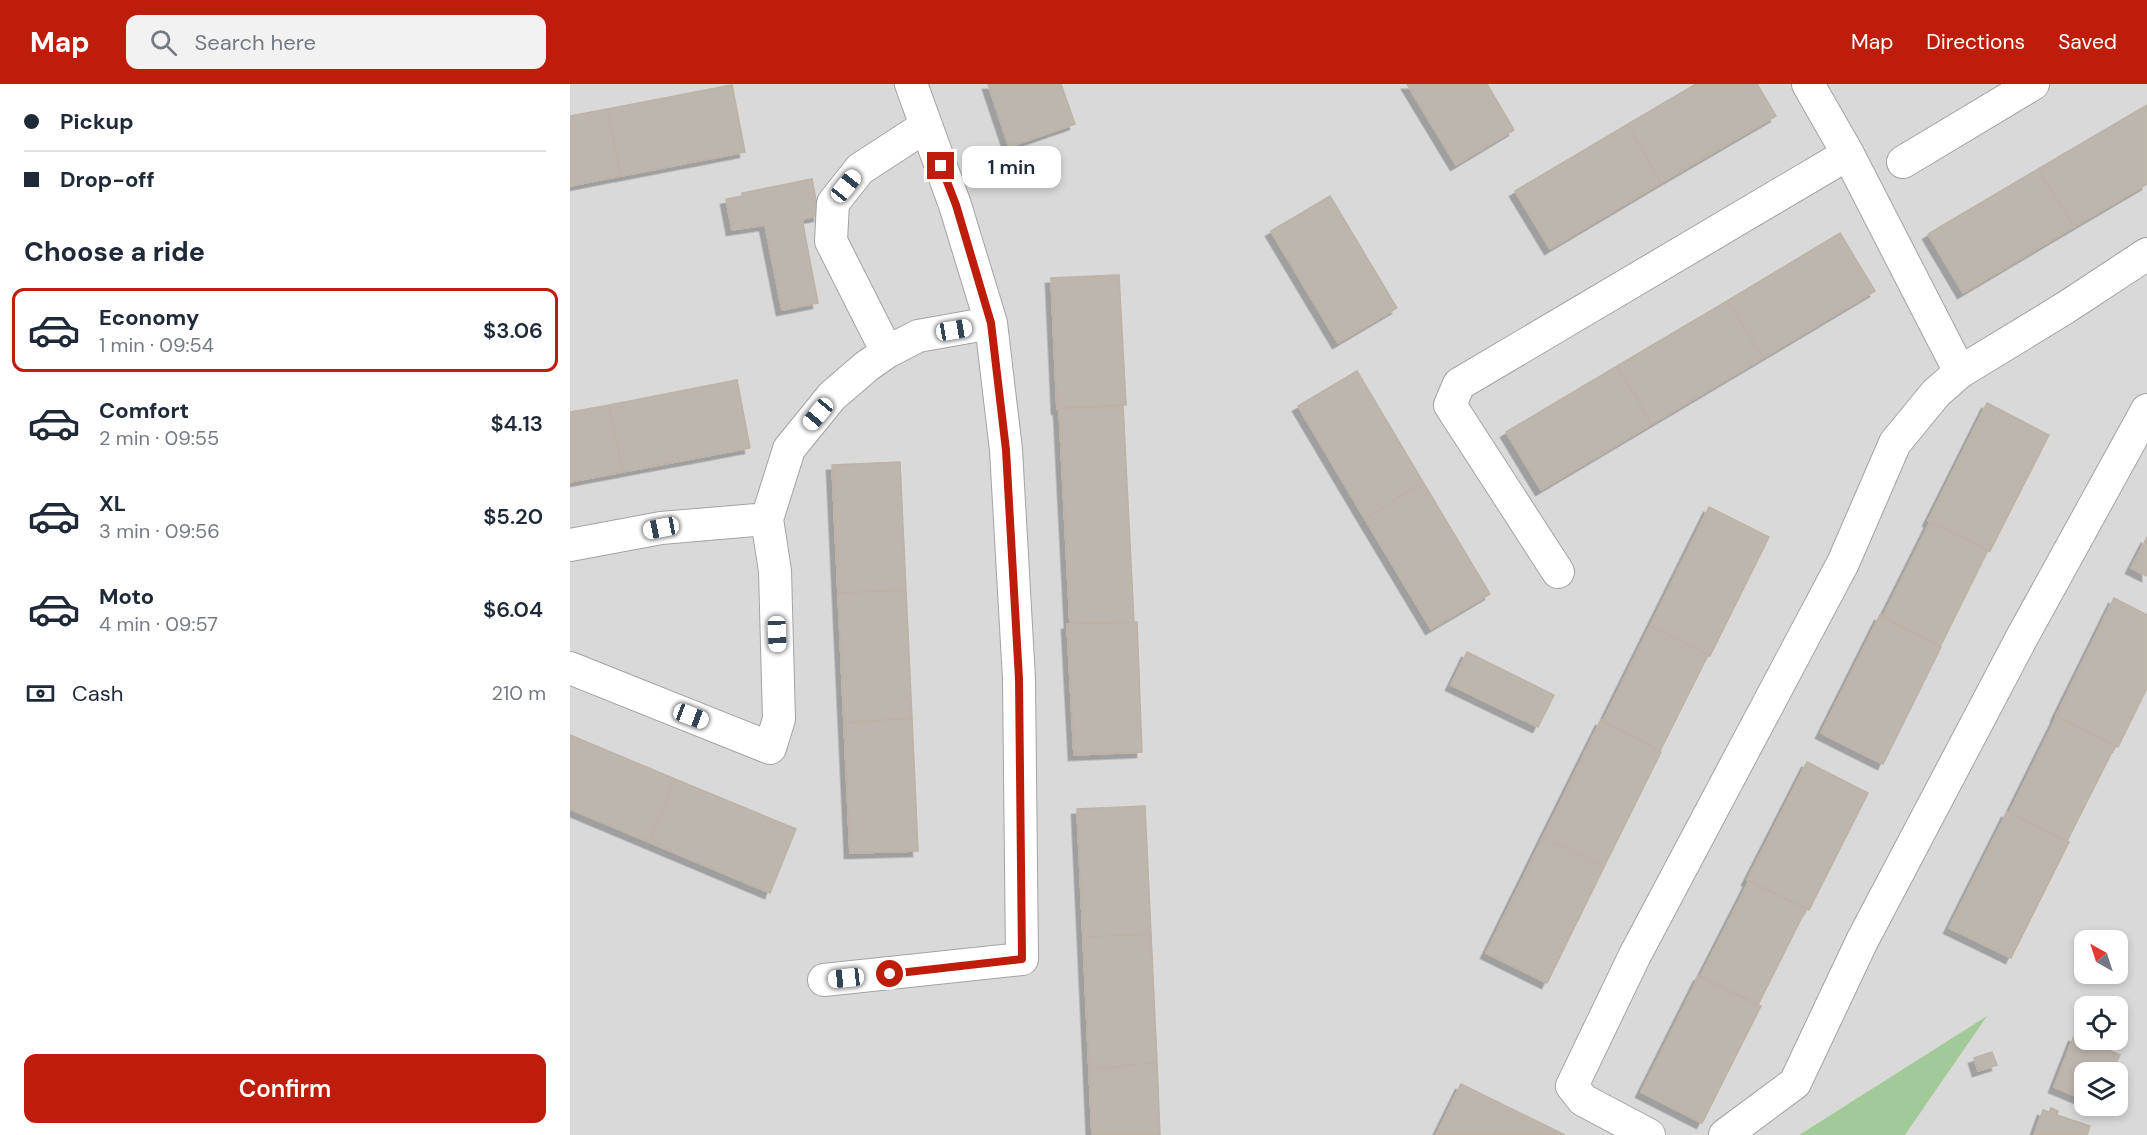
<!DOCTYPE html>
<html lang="en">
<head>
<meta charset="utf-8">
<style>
	body { margin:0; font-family:"DM Sans",sans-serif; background:#f2f2f3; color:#1f2937; height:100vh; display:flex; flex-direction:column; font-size:22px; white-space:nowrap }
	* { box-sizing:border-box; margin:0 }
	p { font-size:20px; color:#747a83 }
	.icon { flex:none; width:33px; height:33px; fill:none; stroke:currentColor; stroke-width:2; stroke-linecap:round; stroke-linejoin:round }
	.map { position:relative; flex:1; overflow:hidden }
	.sheet { display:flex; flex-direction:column; background:#fff; width:570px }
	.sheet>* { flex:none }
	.hud { display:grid; align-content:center; height:132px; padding:0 24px; background:#fff }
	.needle { width:39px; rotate:321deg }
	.fabs { position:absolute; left:1504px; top:846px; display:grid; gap:12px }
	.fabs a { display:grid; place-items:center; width:54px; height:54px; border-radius:12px; background:#fff; box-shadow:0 3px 9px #0003; font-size:30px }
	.end { position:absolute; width:27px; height:27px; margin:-14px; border:8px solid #bd1d0a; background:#fff; box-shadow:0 0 0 3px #fff }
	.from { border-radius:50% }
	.bubble { position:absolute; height:42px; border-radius:12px; background:#fff; box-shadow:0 3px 9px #0003; font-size:20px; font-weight:600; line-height:42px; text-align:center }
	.car { position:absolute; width:18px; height:36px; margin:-18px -9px; border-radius:8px; box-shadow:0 0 4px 2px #0007; background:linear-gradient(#fff 24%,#345 0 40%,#fff 0 76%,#345 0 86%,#fff 0) }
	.hud b { display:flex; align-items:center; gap:21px; height:57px; font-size:22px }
	.hud b+b { border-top:2px solid #e0e1e3 }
	.hud i { width:15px; height:15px; background:#1f2937 }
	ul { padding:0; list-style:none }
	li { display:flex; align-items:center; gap:18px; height:84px; margin:0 12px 9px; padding:0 12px; border:3px solid transparent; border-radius:12px }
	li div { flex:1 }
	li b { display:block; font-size:22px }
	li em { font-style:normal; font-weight:600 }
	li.selected { border-color:#bd1d0a }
	li>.icon { width:54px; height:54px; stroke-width:1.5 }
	h2 { padding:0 24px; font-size:27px; line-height:72px }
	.pay { display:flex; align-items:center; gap:15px; height:66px; padding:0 24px; font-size:22px }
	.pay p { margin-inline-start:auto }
	.action { display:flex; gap:12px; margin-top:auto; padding:12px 24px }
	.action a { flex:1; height:69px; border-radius:12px; background:#bd1d0a; color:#fff; font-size:24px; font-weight:600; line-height:69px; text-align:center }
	header { display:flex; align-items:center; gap:36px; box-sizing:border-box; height:84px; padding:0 30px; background:#bd1d0a; color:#fff }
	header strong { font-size:28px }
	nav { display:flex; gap:33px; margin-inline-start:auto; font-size:21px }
	.search { width:420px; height:54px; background:#f2f2f3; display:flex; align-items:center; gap:15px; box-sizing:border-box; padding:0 21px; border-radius:12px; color:#747a83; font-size:22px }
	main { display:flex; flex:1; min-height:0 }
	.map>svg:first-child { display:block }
	.residential { fill:#dad9d9; fill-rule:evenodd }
	.forest { fill:#a2ca98 }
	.building { fill:#bdb6af; stroke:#bdb2a5; stroke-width:1.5; filter:url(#shadow) }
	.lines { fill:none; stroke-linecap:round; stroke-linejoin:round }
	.minor-casing { stroke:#a3a3a3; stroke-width:34 }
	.minor { stroke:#fff; stroke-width:32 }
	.route { stroke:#bd1d0a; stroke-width:8 }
</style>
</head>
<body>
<header>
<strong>Map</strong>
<div class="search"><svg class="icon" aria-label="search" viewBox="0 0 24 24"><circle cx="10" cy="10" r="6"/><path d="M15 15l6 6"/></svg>Search here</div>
<nav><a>Map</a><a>Directions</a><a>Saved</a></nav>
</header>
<main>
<section class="sheet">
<div class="hud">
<b><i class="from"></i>Pickup</b>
<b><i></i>Drop-off</b>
</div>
<h2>Choose a ride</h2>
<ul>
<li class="selected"><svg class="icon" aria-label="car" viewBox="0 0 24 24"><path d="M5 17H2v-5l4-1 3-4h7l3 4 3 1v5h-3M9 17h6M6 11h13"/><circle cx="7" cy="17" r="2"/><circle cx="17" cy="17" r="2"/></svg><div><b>Economy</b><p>1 min · 09:54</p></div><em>$3.06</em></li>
<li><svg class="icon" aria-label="car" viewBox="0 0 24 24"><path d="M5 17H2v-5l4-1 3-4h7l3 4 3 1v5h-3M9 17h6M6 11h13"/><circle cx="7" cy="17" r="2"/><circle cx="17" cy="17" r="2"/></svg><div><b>Comfort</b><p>2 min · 09:55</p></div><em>$4.13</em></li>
<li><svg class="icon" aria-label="car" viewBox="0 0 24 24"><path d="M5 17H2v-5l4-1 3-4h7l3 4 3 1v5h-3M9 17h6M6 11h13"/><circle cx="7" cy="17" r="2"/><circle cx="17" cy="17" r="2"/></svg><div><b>XL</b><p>3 min · 09:56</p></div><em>$5.20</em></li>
<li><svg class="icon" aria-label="car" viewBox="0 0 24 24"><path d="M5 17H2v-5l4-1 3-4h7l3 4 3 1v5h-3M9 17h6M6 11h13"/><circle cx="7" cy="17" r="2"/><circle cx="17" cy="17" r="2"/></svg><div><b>Moto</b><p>4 min · 09:57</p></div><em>$6.04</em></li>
</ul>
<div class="pay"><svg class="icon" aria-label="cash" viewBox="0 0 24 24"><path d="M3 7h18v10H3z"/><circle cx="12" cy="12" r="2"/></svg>Cash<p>210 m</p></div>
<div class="action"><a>Confirm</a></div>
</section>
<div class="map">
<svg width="1577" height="1051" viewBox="0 0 1577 1051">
	<defs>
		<filter id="shadow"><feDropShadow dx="-5.5" dy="5.5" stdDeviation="0" flood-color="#0004"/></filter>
	</defs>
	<rect width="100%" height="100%" fill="#edeae2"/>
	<path class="residential" d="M 0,0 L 1577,0 L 1577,1051 L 1335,1051 L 1416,933 L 1229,1051 L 0,1051 ZM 1515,856 L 1548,856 L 1548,890 L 1515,890 ZM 1515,922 L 1548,922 L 1548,956 L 1515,956 ZM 1515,988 L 1548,988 L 1548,1022 L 1515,1022 Z"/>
	<path class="forest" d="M 1417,932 L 1335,1051 L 1229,1051 Z"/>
	<path class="building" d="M 418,0 L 491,0 L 505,40 L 439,63 Z
		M 837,0 L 917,0 L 944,46 L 886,81 Z
		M 1126,0 L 1187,0 L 1206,32 L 1091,99 L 1058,40 Z
		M 162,1 L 175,68 L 51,92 L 37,25 Z
		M 1577,21 L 1577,100 L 1504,143 L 1468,85 Z
		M 37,25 L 51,92 L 0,102 L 0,32 Z
		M 1058,40 L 1091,99 L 980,165 L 945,107 Z
		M 1468,85 L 1504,143 L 1393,209 L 1358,150 Z
		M 242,95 L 249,132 L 232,135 L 248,219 L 212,226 L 195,141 L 162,146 L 156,115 L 172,112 L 172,109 Z
		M 760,112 L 827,224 L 768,259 L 701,147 Z
		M 1270,149 L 1305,207 L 1193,274 L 1157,217 Z
		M 549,191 L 556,321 L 487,325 L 481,194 Z
		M 1157,217 L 1193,274 L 1082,340 L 1047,282 Z
		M 1047,282 L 1082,340 L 971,406 L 936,348 Z
		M 787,287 L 853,398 L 795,435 L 728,322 Z
		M 167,296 L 180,364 L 53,388 L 39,321 Z
		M 1417,319 L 1479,351 L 1420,467 L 1358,437 Z
		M 39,321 L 53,388 L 0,398 L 0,328 Z
		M 553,321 L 564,538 L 500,540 L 489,324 Z
		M 330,378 L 336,506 L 268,509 L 262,381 Z
		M 853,398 L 920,510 L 861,545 L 795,435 Z
		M 1139,423 L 1199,453 L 1140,572 L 1080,542 Z
		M 1360,438 L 1418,466 L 1370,563 L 1313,532 Z
		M 1577,453 L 1577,492 L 1561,484 Z
		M 336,506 L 342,634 L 274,639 L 268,509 Z
		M 1544,514 L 1577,531 L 1577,604 L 1548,663 L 1486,632 Z
		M 1310,531 L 1371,563 L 1313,680 L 1251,649 Z
		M 564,538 L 567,538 L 572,668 L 504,671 L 497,540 Z
		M 1080,542 L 1138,571 L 1090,667 L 1033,637 Z
		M 897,568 L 984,611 L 968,643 L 881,601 Z
		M 1487,632 L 1545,662 L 1497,757 L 1439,729 Z
		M 342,634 L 348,767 L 280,769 L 274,639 Z
		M 1031,636 L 1091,668 L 1034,783 L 973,753 Z
		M 0,651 L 105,695 L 79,758 L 0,725 Z
		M 1237,678 L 1298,709 L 1239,826 L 1177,796 Z
		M 105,695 L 226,745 L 200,809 L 79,758 Z
		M 575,722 L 581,850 L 513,853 L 507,725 Z
		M 1437,728 L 1499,758 L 1441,874 L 1379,844 Z
		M 973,753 L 1034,783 L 977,899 L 916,869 Z
		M 1179,797 L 1236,825 L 1188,921 L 1130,893 Z
		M 581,850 L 587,978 L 519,986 L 513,853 Z
		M 1129,892 L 1191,922 L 1132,1039 L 1071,1008 Z
		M 1504,952 L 1550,971 L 1542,988 L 1515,988 L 1515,1016 L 1484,1003 Z
		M 1422,968 L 1427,981 L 1408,987 L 1404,974 Z
		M 587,978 L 590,1051 L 522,1051 L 519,986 Z
		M 891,1000 L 995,1051 L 866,1051 Z
		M 1481,1024 L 1488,1027 L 1487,1031 L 1520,1042 L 1517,1051 L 1464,1051 L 1473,1026 L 1479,1028 Z"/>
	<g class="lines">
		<g class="minor-casing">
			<path id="minor" d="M 1238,0 L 1278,70 L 1390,288
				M 1333,78 L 1463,0
				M 317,268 L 261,157 L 263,119 L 290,85 L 356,42
				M 197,435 L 219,365 L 262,312 L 297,282 L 317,268 L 348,252 L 421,239
				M 0,461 L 91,444 L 197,435 L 205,487 L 209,635 L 200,664 L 0,584
				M 988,488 L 880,321 L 889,300 L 1278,70
				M 254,896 L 452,875 L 449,595 L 436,366 L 421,239 L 385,121 L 341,0
				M 1079,1051 L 1013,1016 L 1002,1002 L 1065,871 L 1273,479 L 1325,359 L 1366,309 L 1390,288 L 1495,224 L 1577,170
				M 1155,1051 L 1225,999 L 1292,857 L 1451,555 L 1577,326"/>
		</g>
		<use href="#minor" class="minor"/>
	</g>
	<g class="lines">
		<path class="route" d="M 320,890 L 452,875 L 449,595 L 436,366 L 421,239 L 386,121 L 371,82"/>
	</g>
</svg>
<div class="fabs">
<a><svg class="needle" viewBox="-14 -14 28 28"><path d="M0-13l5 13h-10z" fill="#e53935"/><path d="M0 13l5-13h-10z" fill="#747a83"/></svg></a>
<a><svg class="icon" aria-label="locate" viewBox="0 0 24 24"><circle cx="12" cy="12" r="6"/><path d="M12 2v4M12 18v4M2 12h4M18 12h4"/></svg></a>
<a><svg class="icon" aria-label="layers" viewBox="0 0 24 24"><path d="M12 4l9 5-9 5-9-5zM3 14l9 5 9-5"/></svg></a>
</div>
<i class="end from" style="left:320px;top:890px"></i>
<i class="end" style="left:371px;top:82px"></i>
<div class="bubble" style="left:392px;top:62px;width:99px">1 min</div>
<i class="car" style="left:276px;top:102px;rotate:39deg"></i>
<i class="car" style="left:384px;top:246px;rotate:80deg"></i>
<i class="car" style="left:248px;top:330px;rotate:220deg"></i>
<i class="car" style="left:91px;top:444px;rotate:259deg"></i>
<i class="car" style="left:207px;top:550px;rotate:178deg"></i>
<i class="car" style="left:121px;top:632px;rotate:111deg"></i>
<i class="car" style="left:276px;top:894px;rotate:264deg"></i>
</div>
</main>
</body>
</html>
